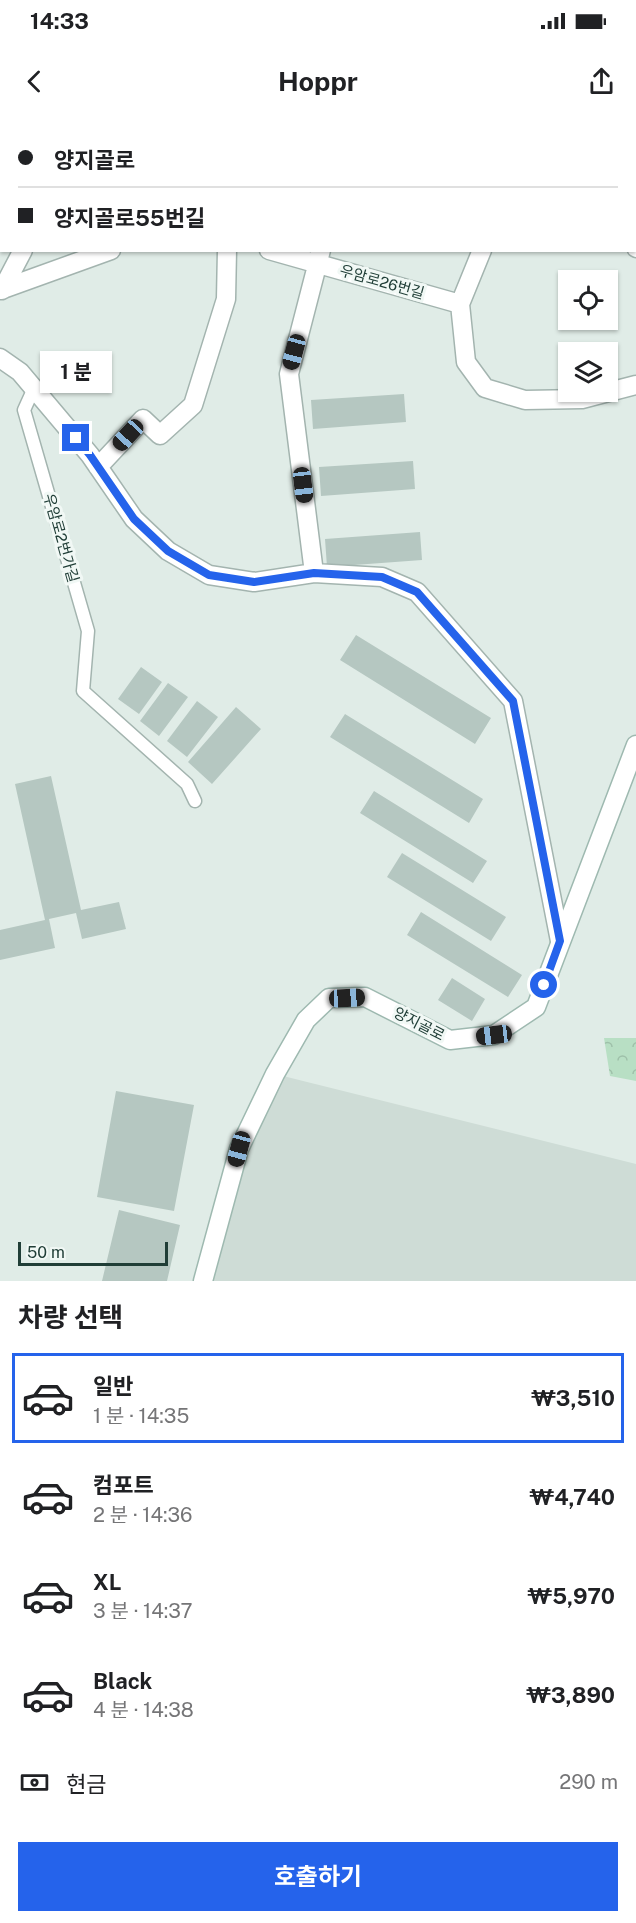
<!DOCTYPE html>
<html lang="ko">
<head>
<meta charset="utf-8">
<style>
	body { margin:0; font-family:"Public Sans","Noto Sans KR",sans-serif; background:#f6f6f6; color:#202124; height:100vh; display:flex; flex-direction:column; font-size:22px; white-space:nowrap }
	* { box-sizing:border-box; margin:0 }
	p { font-size:20px; color:#757577 }
	.icon { flex:none; width:33px; height:33px; fill:none; stroke:currentColor; stroke-width:2; stroke-linecap:round; stroke-linejoin:round }
	.map { position:relative; height:1161px; overflow:hidden }
	.side { display:flex; flex-direction:column; background:#fff; flex:1 }
	.side>* { flex:none }
	.hud { position:absolute; left:0px; top:0px; width:636px; height:132px; box-shadow:0 2px 4px #0004; display:grid; align-content:center; height:132px; padding:0 18px; background:#fff }
	.buttons { position:absolute; left:558px; top:150px; display:grid; gap:12px }
	.buttons a { display:grid; place-items:center; width:60px; height:60px; border-radius:0px; background:#fff; box-shadow:0 2px 4px #0004; font-size:30px }
	.scale { position:absolute; left:18px; bottom:15px; width:150px; box-sizing:border-box; padding-left:6px; border:3px solid #203e37; border-top:0; font-size:16px; line-height:21px; white-space:nowrap; color:#203e37; -webkit-text-stroke:4px #f1f8f5; paint-order:stroke }
	.end { position:absolute; width:27px; height:27px; margin:-14px; border:8px solid #2563eb; background:#fff; box-shadow:0 0 0 3px #fff }
	.from { border-radius:50% }
	.bubble { position:absolute; height:42px; border-radius:0px; background:#fff; box-shadow:0 2px 4px #0004; font-size:20px; font-weight:700; line-height:42px; text-align:center }
	.car { position:absolute; width:18px; height:36px; margin:-18px -9px; border-radius:8px; box-shadow:0 0 4px 2px #0007; background:linear-gradient(#222 24%,#8ab4d8 0 40%,#222 0 76%,#8ab4d8 0 86%,#222 0) }
	.hud b { display:flex; align-items:center; gap:21px; height:57px; font-size:22px }
	.hud b+b { border-top:2px solid #e0e0e0 }
	.hud i { width:15px; height:15px; background:#202124 }
	ul { padding:0; list-style:none }
	li { display:flex; align-items:center; gap:18px; height:90px; margin:0 12px 9px; padding:0 6px; border:3px solid transparent; border-radius:0px }
	li div { flex:1 }
	li b { display:block; font-size:22px }
	li em { font-style:normal; font-weight:700 }
	li.selected { border-color:#2563eb }
	li>.icon { width:54px; height:54px; stroke-width:1.5 }
	h2 { padding:0 18px; font-size:27px; line-height:72px }
	.pay { display:flex; align-items:center; gap:15px; height:66px; padding:0 18px; font-size:22px }
	.pay p { margin-inline-start:auto }
	.cta { display:flex; gap:12px; margin-top:auto; padding:12px 18px }
	.cta a { flex:1; height:69px; border-radius:0px; background:#2563eb; color:#fff; font-size:24px; font-weight:700; line-height:69px; text-align:center }
	.status { display:flex; justify-content:space-between; align-items:center; height:42px; padding:0 30px; background:#fff; direction:ltr }
	.status svg { height:16px; fill:currentColor }
	header { display:flex; justify-content:space-between; align-items:center; height:78px; padding:0 18px; background:#fff; font-size:27px; font-weight:700 }
	.map>svg:first-child { display:block }
	.built { fill:#cedcd6 }
	.forest { fill:url(#forest-crowns) }
	.building { fill:#b5c7c1 }
	.lines { fill:none; stroke-linecap:round; stroke-linejoin:round }
	.lane-casing { stroke:#a3b4af; stroke-width:15 }
	.street-casing { stroke:#a3b4af; stroke-width:21 }
	.secondary-casing { stroke:#9eb9b0; stroke-width:21 }
	.lane { stroke:#fff; stroke-width:12 }
	.street { stroke:#fff; stroke-width:18 }
	.secondary { stroke:#fff; stroke-width:18 }
	.route { stroke:#2563eb; stroke-width:8 }
	.labels { text-anchor:middle; stroke-width:6; stroke-linejoin:round; paint-order:stroke }
	.street-label { font-size:15px; fill:#203e37; stroke:#f1f8f5 }
</style>
</head>
<body>
<div class="status"><b>14:33</b><svg viewBox="0 0 49 12"><path d="M0 12V9h3v3zM5 12V6h3v6zM10 12V3h3v9zM15 12V0h3v12zM26 1h20v11H26zM47 4h2v5h-2z"/></svg></div>
<header><svg class="icon" aria-label="back" viewBox="0 0 24 24"><path d="M15 5l-7 7 7 7"/></svg>Hoppr<svg class="icon" aria-label="share" viewBox="0 0 24 24"><path d="M12 15V3M7 8l5-5 5 5M5 13v7h14v-7"/></svg></header>
<div class="map">
<svg width="636" height="1161" viewBox="0 0 636 1161">
	<defs>
		<pattern id="forest-crowns" width="20" height="18" patternUnits="userSpaceOnUse" patternTransform="scale(1.5)"><rect width="20" height="18" fill="#b8dfc4"/><path d="M2 6a3 3 0 1 1 6 0M12 15a3 3 0 1 1 6 0" fill="none" stroke="#9ec0a9"/></pattern>
	</defs>
	<rect width="100%" height="100%" fill="#e0ece7"/>
	<path class="built" d="M 275,954 L 636,1044 L 636,1161 L 203,1161 L 239,1029 Z"/>
	<path class="forest" d="M 604,918 L 636,918 L 636,961 L 610,956 Z"/>
	<path class="building" d="M 404,274 L 406,302 L 313,309 L 311,280 Z
		M 413,341 L 415,369 L 321,376 L 319,347 Z
		M 420,412 L 422,440 L 327,447 L 325,419 Z
		M 356,515 L 491,598 L 475,624 L 340,540 Z
		M 141,547 L 162,562 L 139,594 L 118,579 Z
		M 168,563 L 188,577 L 159,616 L 140,601 Z
		M 197,581 L 218,597 L 187,637 L 167,621 Z
		M 236,587 L 261,609 L 212,664 L 188,642 Z
		M 345,594 L 483,679 L 469,703 L 330,617 Z
		M 51,656 L 81,790 L 119,782 L 126,809 L 82,819 L 76,793 L 49,799 L 55,828 L 0,840 L 0,810 L 45,800 L 15,664 Z
		M 374,671 L 487,741 L 473,763 L 360,693 Z
		M 402,733 L 506,797 L 491,821 L 387,757 Z
		M 421,792 L 522,855 L 508,877 L 407,815 Z
		M 452,858 L 485,879 L 472,901 L 438,880 Z
		M 116,971 L 194,985 L 174,1091 L 97,1077 Z
		M 119,1090 L 180,1105 L 167,1161 L 102,1161 Z"/>
	<g class="lines">
		<g class="lane-casing">
			<path id="lane" d="M 634,130 L 636,131
				M 34,268 L 24,290 L 88,511 L 83,571 L 187,664 L 195,681"/>
		</g>
		<g class="street-casing">
			<path id="street" d="M 291,0 L 294,2
				M 90,2 L 91,0
				M 516,2 L 516,0
				M 269,130 L 460,184
				M 482,130 L 460,184 L 466,242 L 485,268 L 525,280 L 582,279 L 636,265
				M 0,170 L 111,130
				M 2,170 L 23,130
				M 0,238 L 20,252 L 90,335 L 134,399 L 168,431 L 209,455 L 254,462 L 314,453 L 382,457 L 417,472 L 513,581 L 560,821
				M 98,347 L 143,299 L 160,315 L 193,285 L 226,179 L 227,130
				M 314,453 L 289,254 L 321,130"/>
		</g>
		<g class="secondary-casing">
			<path id="secondary" d="M 203,1161 L 239,1029 L 275,954 L 306,900 L 329,878 L 365,877 L 450,920 L 494,915 L 536,887 L 636,625"/>
		</g>
		<use href="#lane" class="lane"/>
		<use href="#street" class="street"/>
		<use href="#secondary" class="secondary"/>
	</g>
	<g class="lines">
		<path class="route" d="M 76,318 L 90,335 L 134,399 L 168,431 L 209,455 L 254,462 L 314,453 L 382,457 L 417,472 L 513,581 L 560,821 L 544,865"/>
	</g>
	<g class="labels">
		<g class="street-label">
			<text transform="translate(382 162) rotate(16)" y="5">우암로26번길</text>
			<text transform="translate(61 418) rotate(74)" y="5">우암로2번가길</text>
			<text transform="translate(419 904) rotate(27)" y="5">양지골로</text>
		</g>
	</g>
</svg>
<div class="buttons">
<a><svg class="icon" aria-label="locate" viewBox="0 0 24 24"><circle cx="12" cy="12" r="6"/><path d="M12 2v4M12 18v4M2 12h4M18 12h4"/></svg></a>
<a><svg class="icon" aria-label="layers" viewBox="0 0 24 24"><path d="M12 4l9 5-9 5-9-5zM3 14l9 5 9-5"/></svg></a>
</div>
<div class="scale">50 m</div>
<i class="end from" style="left:544px;top:865px"></i>
<i class="end" style="left:76px;top:318px"></i>
<div class="bubble" style="left:40px;top:231px;width:72px">1 분</div>
<i class="car" style="left:294px;top:232px;rotate:195deg"></i>
<i class="car" style="left:128px;top:315px;rotate:223deg"></i>
<i class="car" style="left:303px;top:365px;rotate:173deg"></i>
<i class="car" style="left:347px;top:878px;rotate:87deg"></i>
<i class="car" style="left:494px;top:915px;rotate:263deg"></i>
<i class="car" style="left:239px;top:1029px;rotate:195deg"></i>
<div class="hud">
<b><i class="from"></i>양지골로</b>
<b><i></i>양지골로55번길</b>
</div>
</div>
<section class="side">
<h2>차량 선택</h2>
<ul>
<li class="selected"><svg class="icon" aria-label="car" viewBox="0 0 24 24"><path d="M5 17H2v-5l4-1 3-4h7l3 4 3 1v5h-3M9 17h6M6 11h13"/><circle cx="7" cy="17" r="2"/><circle cx="17" cy="17" r="2"/></svg><div><b>일반</b><p>1 분 · 14:35</p></div><em>₩3,510</em></li>
<li><svg class="icon" aria-label="car" viewBox="0 0 24 24"><path d="M5 17H2v-5l4-1 3-4h7l3 4 3 1v5h-3M9 17h6M6 11h13"/><circle cx="7" cy="17" r="2"/><circle cx="17" cy="17" r="2"/></svg><div><b>컴포트</b><p>2 분 · 14:36</p></div><em>₩4,740</em></li>
<li><svg class="icon" aria-label="car" viewBox="0 0 24 24"><path d="M5 17H2v-5l4-1 3-4h7l3 4 3 1v5h-3M9 17h6M6 11h13"/><circle cx="7" cy="17" r="2"/><circle cx="17" cy="17" r="2"/></svg><div><b>XL</b><p>3 분 · 14:37</p></div><em>₩5,970</em></li>
<li><svg class="icon" aria-label="car" viewBox="0 0 24 24"><path d="M5 17H2v-5l4-1 3-4h7l3 4 3 1v5h-3M9 17h6M6 11h13"/><circle cx="7" cy="17" r="2"/><circle cx="17" cy="17" r="2"/></svg><div><b>Black</b><p>4 분 · 14:38</p></div><em>₩3,890</em></li>
</ul>
<div class="pay"><svg class="icon" aria-label="cash" viewBox="0 0 24 24"><path d="M3 7h18v10H3z"/><circle cx="12" cy="12" r="2"/></svg>현금<p>290 m</p></div>
<div class="cta"><a>호출하기</a></div>
</section>
</body>
</html>
